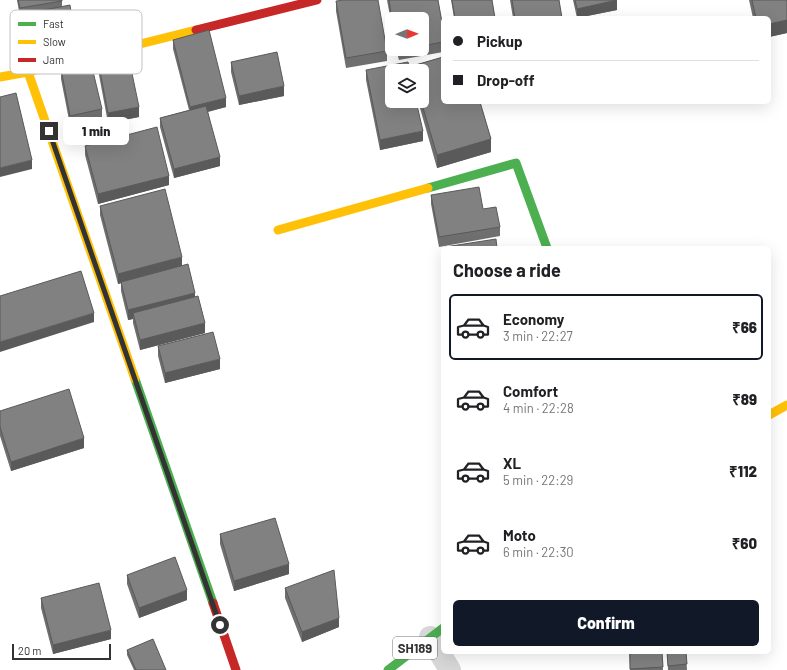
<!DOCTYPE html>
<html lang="en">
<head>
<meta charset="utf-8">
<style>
	body { margin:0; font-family:Barlow,sans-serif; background:#f2f2f2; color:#202124; height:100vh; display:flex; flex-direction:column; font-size:15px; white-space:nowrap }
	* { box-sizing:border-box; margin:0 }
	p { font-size:13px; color:#757577 }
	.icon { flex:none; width:22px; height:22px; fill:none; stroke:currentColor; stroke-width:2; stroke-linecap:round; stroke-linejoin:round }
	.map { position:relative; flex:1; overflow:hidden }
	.drawer { position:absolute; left:441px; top:246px; width:330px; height:408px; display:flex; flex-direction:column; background:#fff; border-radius:6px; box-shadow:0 4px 16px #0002 }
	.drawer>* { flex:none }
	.banner { position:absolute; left:441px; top:16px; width:330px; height:88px; border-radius:6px; box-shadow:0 4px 16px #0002; display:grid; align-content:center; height:88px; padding:0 12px; background:#fff }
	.needle { width:26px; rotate:89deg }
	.controls { position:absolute; left:385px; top:12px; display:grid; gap:8px }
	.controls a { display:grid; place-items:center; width:44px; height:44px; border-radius:6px; background:#fff; box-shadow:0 4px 16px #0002; font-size:20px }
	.scale { position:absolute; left:12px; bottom:10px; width:99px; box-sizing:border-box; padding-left:4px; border:2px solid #333; border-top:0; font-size:11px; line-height:14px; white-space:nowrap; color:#333; -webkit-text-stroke:3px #fff; paint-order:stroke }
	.end { position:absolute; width:18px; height:18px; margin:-9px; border:5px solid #333; background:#fff; box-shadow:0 0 0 2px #fff }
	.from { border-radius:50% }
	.bubble { position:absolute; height:28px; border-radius:6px; background:#fff; box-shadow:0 4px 16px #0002; font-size:13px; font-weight:800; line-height:28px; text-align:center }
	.banner b { display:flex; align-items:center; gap:14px; height:38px; font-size:15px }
	.banner b+b { border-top:1px solid #e0e0e0 }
	.banner i { width:10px; height:10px; background:#202124 }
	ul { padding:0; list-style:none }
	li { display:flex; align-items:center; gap:12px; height:66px; margin:0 8px 6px; padding:0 4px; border:2px solid transparent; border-radius:6px }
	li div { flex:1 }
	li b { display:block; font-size:15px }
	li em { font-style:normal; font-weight:800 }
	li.active { border-color:#111827 }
	li>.icon { width:36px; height:36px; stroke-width:1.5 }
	h2 { padding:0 12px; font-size:18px; line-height:48px }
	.primary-button { display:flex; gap:8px; margin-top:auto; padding:8px 12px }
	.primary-button a { flex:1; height:46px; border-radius:6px; background:#111827; color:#fff; font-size:16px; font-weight:800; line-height:46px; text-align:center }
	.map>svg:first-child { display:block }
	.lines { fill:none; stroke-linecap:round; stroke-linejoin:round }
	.street { stroke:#d7d7d7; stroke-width:22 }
	.fast { stroke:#4caf50; stroke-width:9 }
	.slow { stroke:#ffc107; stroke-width:9 }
	.jam { stroke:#c62828; stroke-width:9 }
	.wall { fill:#6f6f6f }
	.shaded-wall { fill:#5a5a5a }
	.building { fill:#818181; stroke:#5a5a5a }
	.route { stroke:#333; stroke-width:5 }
	.labels { text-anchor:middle; stroke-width:4; stroke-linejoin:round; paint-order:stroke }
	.shield { fill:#fff; stroke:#707070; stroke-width:1 }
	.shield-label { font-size:13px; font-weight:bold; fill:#333 }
	.key { fill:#fff; stroke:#c2c2c2; stroke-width:1 }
	.key-label { font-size:11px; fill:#333 }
</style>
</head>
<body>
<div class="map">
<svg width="787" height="670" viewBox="0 0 787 670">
	<rect width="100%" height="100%" fill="#fff"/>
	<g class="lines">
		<path class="street" d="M 430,637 L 450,670"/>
		<path class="fast" d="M 428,188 L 516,163 L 547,248
			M 135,379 L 213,603
			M 388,670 L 443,628"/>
		<path class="slow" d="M 28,72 L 135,379
			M 0,77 L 28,72 L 196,30
			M 278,230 L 428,188
			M 769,415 L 787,405"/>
		<path class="jam" d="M 196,30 L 317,0
			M 213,603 L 236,670"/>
	</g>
	<path class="wall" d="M 17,0 L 62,0 L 62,6 L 74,31 L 74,40 L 29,49 L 23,24 L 23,17 L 20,17 Z
		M 387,0 L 438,0 L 443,28 L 443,52 L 399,60 L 396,49 L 422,49 L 422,19 L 392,19 L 392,27 Z
		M 451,0 L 492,0 L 495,18 L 454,18 Z
		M 510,0 L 559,0 L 562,18 L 513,18 Z
		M 573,0 L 617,0 L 617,10 L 577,18 Z
		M 749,0 L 787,0 L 787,33 L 769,37 L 769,18 L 753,18 Z
		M 336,1 L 387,51 L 387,61 L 346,68 L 336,11 Z
		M 173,40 L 226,107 L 208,112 L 220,166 L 174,178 L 160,127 L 160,118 L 189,110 L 173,49 Z
		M 443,57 L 443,102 L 480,102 L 491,139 L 491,152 L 437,168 L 418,101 L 422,101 L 422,71 L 412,71 L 412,66 Z
		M 231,62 L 284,96 L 239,105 L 231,72 Z
		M 99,66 L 139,117 L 108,123 L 99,75 Z
		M 61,69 L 102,109 L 102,119 L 70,125 L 61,79 Z
		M 366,70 L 423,141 L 380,150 L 366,80 Z
		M 85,146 L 169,185 L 98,204 L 85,155 Z
		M 431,195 L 500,227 L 500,236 L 439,247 L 431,204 Z
		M 100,206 L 182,266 L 195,297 L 205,333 L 140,350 L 133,323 L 133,319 L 128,320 L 121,291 L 121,283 L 118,284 L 100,215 Z
		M 158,346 L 220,369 L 165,383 L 158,356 Z
		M 0,411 L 84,448 L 11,471 L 0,436 Z
		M 220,534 L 289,574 L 234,591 L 220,544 Z
		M 127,575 L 187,600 L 139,618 L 127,584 Z
		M 285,588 L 339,627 L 302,642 L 285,598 Z
		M 41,598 L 111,639 L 53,654 L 41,608 Z
		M 127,650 L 166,670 L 134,670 L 127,655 Z
		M 629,652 L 662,652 L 663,670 L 630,670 Z
		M 667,652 L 686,652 L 687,670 L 668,670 Z"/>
	<path class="shaded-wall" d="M 617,0 L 617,10 L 577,18 L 577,9 Z
		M 787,20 L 787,33 L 769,37 L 769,24 Z
		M 284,86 L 284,96 L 239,105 L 239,96 Z
		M 226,98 L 226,107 L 190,116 L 190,107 Z
		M 139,107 L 139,117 L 108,123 L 108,113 Z
		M 423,131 L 423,141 L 380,150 L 380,140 Z
		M 491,139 L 491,152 L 437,168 L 437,155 Z
		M 220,157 L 220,166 L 174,178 L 174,169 Z
		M 32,160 L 32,169 L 0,177 L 0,168 Z
		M 169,176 L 169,185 L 98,204 L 98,194 Z
		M 182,257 L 182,267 L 118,284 L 118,274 Z
		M 195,293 L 195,302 L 133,313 L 133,319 L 128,320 L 128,310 Z
		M 94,313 L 94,322 L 0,352 L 0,342 Z
		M 205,323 L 205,333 L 140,350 L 140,340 Z
		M 220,359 L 220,369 L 165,383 L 165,373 Z
		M 84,438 L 84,448 L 11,471 L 11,462 Z
		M 289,564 L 289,574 L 234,591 L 234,581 Z
		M 187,590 L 187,600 L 139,618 L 139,608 Z
		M 339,618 L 339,627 L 302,642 L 302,632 Z
		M 111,630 L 111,639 L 53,654 L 53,645 Z"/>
	<path class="building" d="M 18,0 L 62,0 L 62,1 L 20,8 Z
		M 344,0 L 378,0 L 387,51 L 346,58 L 336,1 Z
		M 389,0 L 438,0 L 443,28 L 443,42 L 422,46 L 422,19 L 392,19 Z
		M 452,0 L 492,0 L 495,18 L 455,18 Z
		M 512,0 L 559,0 L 562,18 L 515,18 Z
		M 575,0 L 617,0 L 577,9 Z
		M 752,0 L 787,0 L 787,20 L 769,24 L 769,18 L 756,18 Z
		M 70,5 L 74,31 L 29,40 L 23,14 Z
		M 209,30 L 226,98 L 190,107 L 173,40 Z
		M 398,49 L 408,49 L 399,51 Z
		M 277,52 L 284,86 L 239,96 L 231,62 Z
		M 443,57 L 443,102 L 480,102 L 491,139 L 437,155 L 421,101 L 422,101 L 422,71 L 413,71 L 412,66 Z
		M 129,59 L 139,107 L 108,113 L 99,66 Z
		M 408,62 L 410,71 L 392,71 L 392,101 L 416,101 L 423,131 L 380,140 L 366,70 Z
		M 91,63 L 102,109 L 70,116 L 61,69 Z
		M 16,93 L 32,160 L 0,168 L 0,97 Z
		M 206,106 L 220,157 L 174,169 L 160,118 Z
		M 157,127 L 169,176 L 98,194 L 85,146 Z
		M 479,187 L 483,209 L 496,207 L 500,227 L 439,237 L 431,195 Z
		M 165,189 L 182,257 L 118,274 L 100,206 Z
		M 496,239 L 497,248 L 445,248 L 445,247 Z
		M 188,264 L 195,293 L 128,310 L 121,282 Z
		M 81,271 L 94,313 L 0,342 L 0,296 Z
		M 198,296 L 205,323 L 140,340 L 133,313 Z
		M 213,332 L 220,359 L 165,373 L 158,346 Z
		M 69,389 L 84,438 L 11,462 L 0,427 L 0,411 Z
		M 275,518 L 289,564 L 234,581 L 220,534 Z
		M 175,557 L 187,590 L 139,608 L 127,575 Z
		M 334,570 L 339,618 L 302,632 L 285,588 Z
		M 99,583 L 111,630 L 53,645 L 41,598 Z
		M 153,639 L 166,670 L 136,670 L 127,650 Z
		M 630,652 L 662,652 L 663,667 L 630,669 Z
		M 667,652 L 686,652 L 687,664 L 668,666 Z"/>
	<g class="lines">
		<path class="route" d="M 49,131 L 220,625"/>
	</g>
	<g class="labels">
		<rect class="shield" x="393" y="637" width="44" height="22" rx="3"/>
		<g class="shield-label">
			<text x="415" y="653">SH189</text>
		</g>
	</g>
	<rect x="10" y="10" width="132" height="64" rx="6" class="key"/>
	<rect x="18" y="22" width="18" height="4" fill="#4caf50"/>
	<rect x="18" y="40" width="18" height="4" fill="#ffc107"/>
	<rect x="18" y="58" width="18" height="4" fill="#c62828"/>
	<g class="key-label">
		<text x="43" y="28">Fast</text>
		<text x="43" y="46">Slow</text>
		<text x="43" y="64">Jam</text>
	</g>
</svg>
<div class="controls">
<a><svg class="needle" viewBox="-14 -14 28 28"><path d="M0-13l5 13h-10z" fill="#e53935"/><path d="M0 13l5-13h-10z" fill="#757577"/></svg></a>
<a><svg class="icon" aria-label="layers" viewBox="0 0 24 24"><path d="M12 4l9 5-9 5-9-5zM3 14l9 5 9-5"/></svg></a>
</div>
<div class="scale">20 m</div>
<i class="end from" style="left:220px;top:625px"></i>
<i class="end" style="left:49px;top:131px"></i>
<div class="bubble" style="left:63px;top:117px;width:66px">1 min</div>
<div class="banner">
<b><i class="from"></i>Pickup</b>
<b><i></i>Drop-off</b>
</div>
<section class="drawer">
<h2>Choose a ride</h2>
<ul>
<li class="active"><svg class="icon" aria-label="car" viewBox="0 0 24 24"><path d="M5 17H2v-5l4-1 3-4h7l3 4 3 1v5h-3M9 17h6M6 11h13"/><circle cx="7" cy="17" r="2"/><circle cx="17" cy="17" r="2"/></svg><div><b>Economy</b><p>3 min · 22:27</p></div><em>₹66</em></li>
<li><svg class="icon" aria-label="car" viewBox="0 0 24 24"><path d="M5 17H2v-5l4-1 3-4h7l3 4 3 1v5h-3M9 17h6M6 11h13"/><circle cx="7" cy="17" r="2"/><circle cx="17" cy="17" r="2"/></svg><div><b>Comfort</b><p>4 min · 22:28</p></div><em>₹89</em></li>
<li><svg class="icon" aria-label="car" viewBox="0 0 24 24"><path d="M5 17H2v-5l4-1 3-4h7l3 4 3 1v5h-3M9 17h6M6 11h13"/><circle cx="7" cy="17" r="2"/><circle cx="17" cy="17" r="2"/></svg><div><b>XL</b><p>5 min · 22:29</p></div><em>₹112</em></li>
<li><svg class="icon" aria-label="car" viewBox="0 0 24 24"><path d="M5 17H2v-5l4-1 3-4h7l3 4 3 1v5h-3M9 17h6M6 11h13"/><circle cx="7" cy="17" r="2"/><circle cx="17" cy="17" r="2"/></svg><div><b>Moto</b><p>6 min · 22:30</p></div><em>₹60</em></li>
</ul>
<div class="primary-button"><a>Confirm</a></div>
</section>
</div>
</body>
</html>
